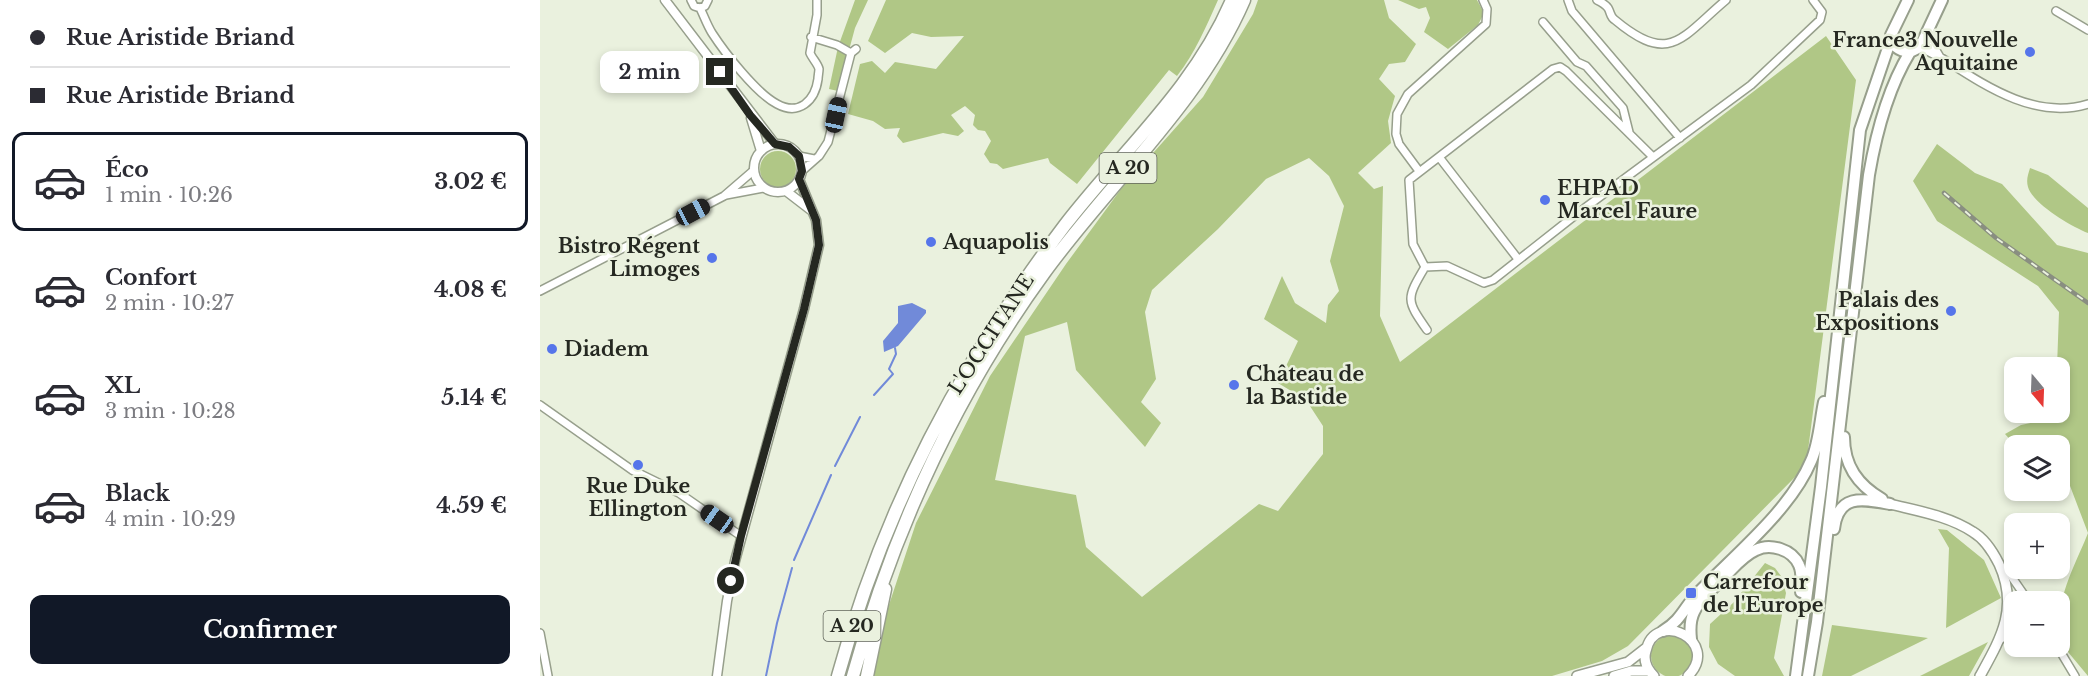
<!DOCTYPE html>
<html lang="fr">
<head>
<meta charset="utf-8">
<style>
	body { margin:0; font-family:"Libre Baskerville",serif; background:#f7f7f7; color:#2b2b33; height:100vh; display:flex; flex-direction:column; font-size:22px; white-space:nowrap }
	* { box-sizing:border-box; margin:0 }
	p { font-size:20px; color:#7c7c81 }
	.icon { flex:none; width:33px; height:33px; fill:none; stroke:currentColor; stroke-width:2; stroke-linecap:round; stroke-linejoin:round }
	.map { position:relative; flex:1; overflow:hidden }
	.side { display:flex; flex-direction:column; background:#fff; width:540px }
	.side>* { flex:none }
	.hud { display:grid; align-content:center; height:132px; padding:0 30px; background:#fff }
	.needle { width:39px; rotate:161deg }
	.tools { position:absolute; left:1464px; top:357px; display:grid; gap:12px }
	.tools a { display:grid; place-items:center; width:66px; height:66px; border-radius:12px; background:#fff; box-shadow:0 3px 9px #0003; font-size:30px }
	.end { position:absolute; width:27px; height:27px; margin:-14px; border:8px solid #252821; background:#fff; box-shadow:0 0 0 3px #fff }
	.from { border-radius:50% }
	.bubble { position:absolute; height:42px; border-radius:12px; background:#fff; box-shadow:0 3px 9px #0003; font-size:20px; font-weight:700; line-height:42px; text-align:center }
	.car { position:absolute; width:18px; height:36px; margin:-18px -9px; border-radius:8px; box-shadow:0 0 4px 2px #0007; background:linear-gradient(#222 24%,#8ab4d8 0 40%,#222 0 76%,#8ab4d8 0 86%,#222 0) }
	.hud b { display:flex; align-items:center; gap:21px; height:57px; font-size:22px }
	.hud b+b { border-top:2px solid #e1e1e2 }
	.hud i { width:15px; height:15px; background:#2b2b33 }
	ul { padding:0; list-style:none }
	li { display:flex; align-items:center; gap:18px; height:99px; margin:0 12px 9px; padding:0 18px; border:3px solid transparent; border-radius:12px }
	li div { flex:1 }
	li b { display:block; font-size:22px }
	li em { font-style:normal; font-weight:700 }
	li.active { border-color:#111827 }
	li>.icon { width:54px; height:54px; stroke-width:1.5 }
	.cta { display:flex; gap:12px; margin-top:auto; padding:12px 30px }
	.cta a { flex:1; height:69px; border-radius:12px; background:#111827; color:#fff; font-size:24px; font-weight:700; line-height:69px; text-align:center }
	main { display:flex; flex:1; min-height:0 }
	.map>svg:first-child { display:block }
	.green { fill:#b0c786; fill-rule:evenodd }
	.water { fill:#718ad9 }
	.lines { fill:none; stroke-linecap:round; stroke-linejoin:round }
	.stream { stroke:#718ad9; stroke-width:2 }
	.minor-casing { stroke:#979f8c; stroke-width:10 }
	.tertiary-casing { stroke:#979f8c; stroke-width:11 }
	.secondary-casing { stroke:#979f8c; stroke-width:12 }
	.primary-casing { stroke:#979f8c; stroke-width:14 }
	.motorway-casing { stroke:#979f8c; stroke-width:15 }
	.minor { stroke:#fff; stroke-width:7 }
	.tertiary { stroke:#fff; stroke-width:8 }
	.secondary { stroke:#fff; stroke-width:9 }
	.primary { stroke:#fff; stroke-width:10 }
	.motorway { stroke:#fff; stroke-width:12 }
	.rail-casing { stroke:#898e81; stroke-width:4.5 }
	.rail { stroke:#eaf1de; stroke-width:2; stroke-dasharray:7; stroke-linecap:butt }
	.route { stroke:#252821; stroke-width:8 }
	.poi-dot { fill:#5675ea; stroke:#eaf1de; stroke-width:2 }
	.labels { text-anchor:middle; stroke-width:5; stroke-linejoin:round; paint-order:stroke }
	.shield { fill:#eaf1de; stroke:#60645a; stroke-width:1.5 }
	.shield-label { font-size:18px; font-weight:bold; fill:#252821 }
	.poi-label { font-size:20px; font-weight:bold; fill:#252821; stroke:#eaf1de; text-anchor:start }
	.street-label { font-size:20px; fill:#252821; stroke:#eaf1de }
</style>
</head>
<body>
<main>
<section class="side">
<div class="hud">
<b><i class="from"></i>Rue Aristide Briand</b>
<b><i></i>Rue Aristide Briand</b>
</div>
<ul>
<li class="active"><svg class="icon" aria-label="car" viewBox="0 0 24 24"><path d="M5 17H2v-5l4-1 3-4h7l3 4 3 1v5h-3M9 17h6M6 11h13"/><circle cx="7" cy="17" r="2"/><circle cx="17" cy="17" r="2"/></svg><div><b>Éco</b><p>1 min · 10:26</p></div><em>3.02 €</em></li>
<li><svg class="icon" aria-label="car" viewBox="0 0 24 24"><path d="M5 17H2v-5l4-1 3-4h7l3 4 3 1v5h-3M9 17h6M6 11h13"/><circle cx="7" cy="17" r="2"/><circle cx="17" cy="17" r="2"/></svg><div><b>Confort</b><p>2 min · 10:27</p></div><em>4.08 €</em></li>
<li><svg class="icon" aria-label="car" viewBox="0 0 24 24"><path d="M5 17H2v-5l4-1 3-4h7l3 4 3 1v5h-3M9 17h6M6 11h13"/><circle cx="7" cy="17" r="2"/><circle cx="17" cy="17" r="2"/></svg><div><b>XL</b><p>3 min · 10:28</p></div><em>5.14 €</em></li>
<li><svg class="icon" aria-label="car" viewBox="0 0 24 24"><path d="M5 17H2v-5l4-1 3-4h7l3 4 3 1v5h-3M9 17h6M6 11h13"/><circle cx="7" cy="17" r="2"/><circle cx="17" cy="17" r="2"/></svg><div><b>Black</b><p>4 min · 10:29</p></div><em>4.59 €</em></li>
</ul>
<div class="cta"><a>Confirmer</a></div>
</section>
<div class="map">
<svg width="1548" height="676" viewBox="0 0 1548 676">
	<rect width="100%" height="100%" fill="#eaf1de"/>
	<path class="green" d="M 315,0 L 328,0 L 315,28 L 298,91 L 289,89 L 298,47 Z
		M 346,0 L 678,0 C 666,27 655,53 637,76 L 629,70 L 537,184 L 510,163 L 508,158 L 463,169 L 457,164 L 450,163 L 444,154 L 451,141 L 445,131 L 438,130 L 433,125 L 435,115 L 425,106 L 411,115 L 424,131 L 418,136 L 403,133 L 363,143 L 357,136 L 360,128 L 345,129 L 333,121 L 308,114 L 320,64 L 332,61 L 345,73 L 355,62 L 396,69 L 424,36 L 391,37 L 372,33 L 345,53 L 328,41 Z
		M 718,0 L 844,0 L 849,18 L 876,44 L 865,62 L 849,64 L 839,79 L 855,96 L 848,121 L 851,143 L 818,173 L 834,189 L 843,186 L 840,316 L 860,362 L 1286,36 L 1316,80 L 1266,466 L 1088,646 L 1062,661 L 1012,676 L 334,676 L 346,614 L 376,523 L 450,376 L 526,264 L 581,189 L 663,97 L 713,14 ZM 769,158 L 789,176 L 804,206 L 790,261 L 799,291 L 788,305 L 786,323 L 755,303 L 742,276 L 724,319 L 758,341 L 738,383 L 766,400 L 783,426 L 783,454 L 738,511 L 719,504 L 602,597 L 546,547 L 536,495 L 455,480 L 485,336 L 527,322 L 536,370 L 605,447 L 621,423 L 601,402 L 616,379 L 605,312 L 612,290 L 678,229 L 726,179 Z
		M 858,0 L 937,0 L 944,13 L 938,25 L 908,49 L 884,32 L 890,18 L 886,7 L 879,9 Z
		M 1397,144 L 1435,173 L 1462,184 L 1517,245 L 1548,253 L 1548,676 L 1523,646 L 1526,640 C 1507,613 1537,562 1548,533 L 1527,478 L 1520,474 L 1520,446 L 1475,445 L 1465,434 L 1481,425 L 1515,418 L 1516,413 L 1520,412 L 1520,368 L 1517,367 L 1519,312 L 1498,286 L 1397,221 L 1373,181 Z
		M220 169a18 18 0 1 1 36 0a18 18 0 1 1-36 0Z
		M 1490,168 L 1508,175 L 1548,208 L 1548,233 C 1532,227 1493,204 1488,187 C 1486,180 1488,175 1490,168 Z
		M 1398,529 L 1407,530 L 1444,560 L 1461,598 L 1406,628 L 1409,548 Z
		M 1225,563 L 1235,568 L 1241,576 L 1246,593 L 1234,658 L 1244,676 L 1195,676 L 1178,664 L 1169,647 L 1170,624 L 1193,603 Z
		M 1292,625 L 1388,638 L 1311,676 L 1282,676 Z
		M1111 656a21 21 0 1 1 42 0a21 21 0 1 1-42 0Z
		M 1448,642 L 1429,676 L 1380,676 Z"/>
	<path class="water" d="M 372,303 L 386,310 L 386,313 L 358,346 L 344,352 L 343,341 L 358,323 L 358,306 Z"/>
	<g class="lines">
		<path class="stream" d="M 334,395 L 353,374 L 349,369 L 356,354 L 355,348
			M 295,466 L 320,417
			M 254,560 L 291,475
			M 226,676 L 237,623 L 252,568"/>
		<g class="minor-casing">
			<path id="minor" d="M 151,0 L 154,6 L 160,8 L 165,6 L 168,0
				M 1028,0 L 1032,11 L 1140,138
				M 1057,0 C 1061,2 1066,5 1068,8 C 1071,13 1070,17 1075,20 C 1130,66 1141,38 1186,0
				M 160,8 C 164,16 167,25 172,33 C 185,53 216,93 237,104 C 259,116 275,101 278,79 C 278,76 279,72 279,69 C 278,64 272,58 270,53 L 277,15 L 277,0
				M 1516,11 L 1548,30
				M 1003,22 L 1037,62 L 1046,66 L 1083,108 L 1089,132
				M 1390,29 L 1394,47 L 1400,57
				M 271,37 L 297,45 L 311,53
				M 1380,47 C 1388,52 1396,55 1405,60 C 1447,87 1496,120 1548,104
				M 259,156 L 274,159
				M 899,157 L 978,259
				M 262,171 L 279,156 L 288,142 L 311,53 L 316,49
				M 879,171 L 859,144 L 856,134 L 857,114 L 868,94 L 946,24 L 947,9 L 943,0
				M 186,195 L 223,188
				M 885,267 L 873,244 L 869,180 L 1013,69 L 1020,67 L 1026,71 L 1113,157
				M 0,291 L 184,196 L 213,171
				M 887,330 C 866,300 866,299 885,267 L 907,266 L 944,283 L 953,280 L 1038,213 L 1211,85 L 1280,20 L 1282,12 L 1273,0
				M 0,405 L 92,470 L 139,493 L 201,536
				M 1463,573 L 1469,573 L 1489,602
				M 0,633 L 8,676
				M 1461,639 L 1474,631
				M 1517,646 L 1535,676"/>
		</g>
		<g class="tertiary-casing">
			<path id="tertiary" d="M 125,0 L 235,144
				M 211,118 L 221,151
				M214 168a24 24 0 1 1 48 0a24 24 0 1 1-48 0Z
				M 246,191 L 272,211
				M 177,676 L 187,601 L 195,561 L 264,309 L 279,245 L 276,220 L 259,179"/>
		</g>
		<g class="secondary-casing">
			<path id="secondary" d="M 1350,504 C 1378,511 1409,516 1433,532 C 1445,539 1453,552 1459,564 C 1479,608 1461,638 1440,676
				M 1037,676 L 1088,662 L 1106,648
				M 1074,676 L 1091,671 L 1110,671
				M 1114,676 C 1107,669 1103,661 1106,651 C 1115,608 1182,641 1148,676"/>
		</g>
		<g class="primary-casing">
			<path id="primary" d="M 1368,0 L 1351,35 C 1352,46 1359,51 1370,52 L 1380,47 L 1402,0
				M 1304,437 C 1304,466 1318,485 1342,499
				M 1294,529 C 1298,493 1323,499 1350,504
				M 1123,631 C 1143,619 1144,606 1160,591 C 1196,554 1251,509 1271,461 C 1279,444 1280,421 1284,402
				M 1151,639 C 1150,630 1150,620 1154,612 C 1159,600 1172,590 1181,580 C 1192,570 1202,556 1216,550 C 1230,543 1252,549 1259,565 C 1263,573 1261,583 1261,592
				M 1256,676 L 1281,487 L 1320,130 L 1351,39
				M 1268,676 L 1277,622 L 1329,175 C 1336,134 1348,88 1370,52"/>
		</g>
		<g class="motorway-casing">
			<path id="motorway" d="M 298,676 C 344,508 420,364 525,225 C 582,151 655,88 692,0
				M 313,676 C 353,532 416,394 504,273 C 570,182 659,104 704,0
				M 327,676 L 345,589"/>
		</g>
		<use href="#minor" class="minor"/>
		<use href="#tertiary" class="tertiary"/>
		<use href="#secondary" class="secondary"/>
		<use href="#primary" class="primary"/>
		<use href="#motorway" class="motorway"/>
		<g class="rail-casing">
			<path id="rail" d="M 1404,193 L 1456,238 L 1548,303"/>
		</g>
		<use href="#rail" class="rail"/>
	</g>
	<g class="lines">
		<path class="route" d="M 180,72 L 210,115 L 235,144 L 249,147 L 259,156 L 262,171 L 259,179 L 276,220 L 279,245 L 264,309 L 201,536 L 191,581"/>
	</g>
	<g class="poi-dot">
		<circle cx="1490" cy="52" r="6"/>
		<circle cx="1005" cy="200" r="6"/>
		<circle cx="391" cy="242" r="6"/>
		<circle cx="172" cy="258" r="6"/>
		<circle cx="1411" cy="311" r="6"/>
		<circle cx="12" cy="349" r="6"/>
		<circle cx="694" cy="385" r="6"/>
		<circle cx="98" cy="465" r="6"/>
		<rect x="1145" y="587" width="12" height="12" rx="3"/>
	</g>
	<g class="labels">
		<g class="shield">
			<rect x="559.5" y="153" width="57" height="30" rx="4.5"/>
			<rect x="283.5" y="611" width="57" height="30" rx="4.5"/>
		</g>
		<g class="shield-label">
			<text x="588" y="174">A 20</text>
			<text x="312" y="632">A 20</text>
		</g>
		<g class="poi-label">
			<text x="1478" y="47" text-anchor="end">France3 Nouvelle<tspan x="1478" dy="23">Aquitaine</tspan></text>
			<text x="1017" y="195">EHPAD<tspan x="1017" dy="23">Marcel Faure</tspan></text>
			<text x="403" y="249">Aquapolis</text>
			<text x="160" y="253" text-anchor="end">Bistro Régent<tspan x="160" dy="23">Limoges</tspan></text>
			<text x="1399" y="307" text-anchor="end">Palais des<tspan x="1399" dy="23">Expositions</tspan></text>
			<text x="24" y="356">Diadem</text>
			<text x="706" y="381">Château de<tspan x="706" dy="23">la Bastide</tspan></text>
			<text x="98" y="493" text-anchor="middle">Rue Duke<tspan x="98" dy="23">Ellington</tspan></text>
			<text x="1163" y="589">Carrefour<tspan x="1163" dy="23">de l'Europe</tspan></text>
		</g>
		<g class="street-label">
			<text transform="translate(451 334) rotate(-57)" y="7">L'OCCITANE</text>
		</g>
	</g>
</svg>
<div class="tools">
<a><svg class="needle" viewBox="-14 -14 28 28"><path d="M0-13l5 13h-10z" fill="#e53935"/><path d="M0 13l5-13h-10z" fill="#7c7c81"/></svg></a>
<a><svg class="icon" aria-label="layers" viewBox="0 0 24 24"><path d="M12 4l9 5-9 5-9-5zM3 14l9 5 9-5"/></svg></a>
<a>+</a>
<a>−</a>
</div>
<i class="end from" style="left:191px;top:581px"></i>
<i class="end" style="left:180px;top:72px"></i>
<div class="bubble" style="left:60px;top:51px;width:99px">2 min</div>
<i class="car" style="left:296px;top:115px;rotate:12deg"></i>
<i class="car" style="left:153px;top:212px;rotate:62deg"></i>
<i class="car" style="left:177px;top:519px;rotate:305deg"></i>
</div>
</main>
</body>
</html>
